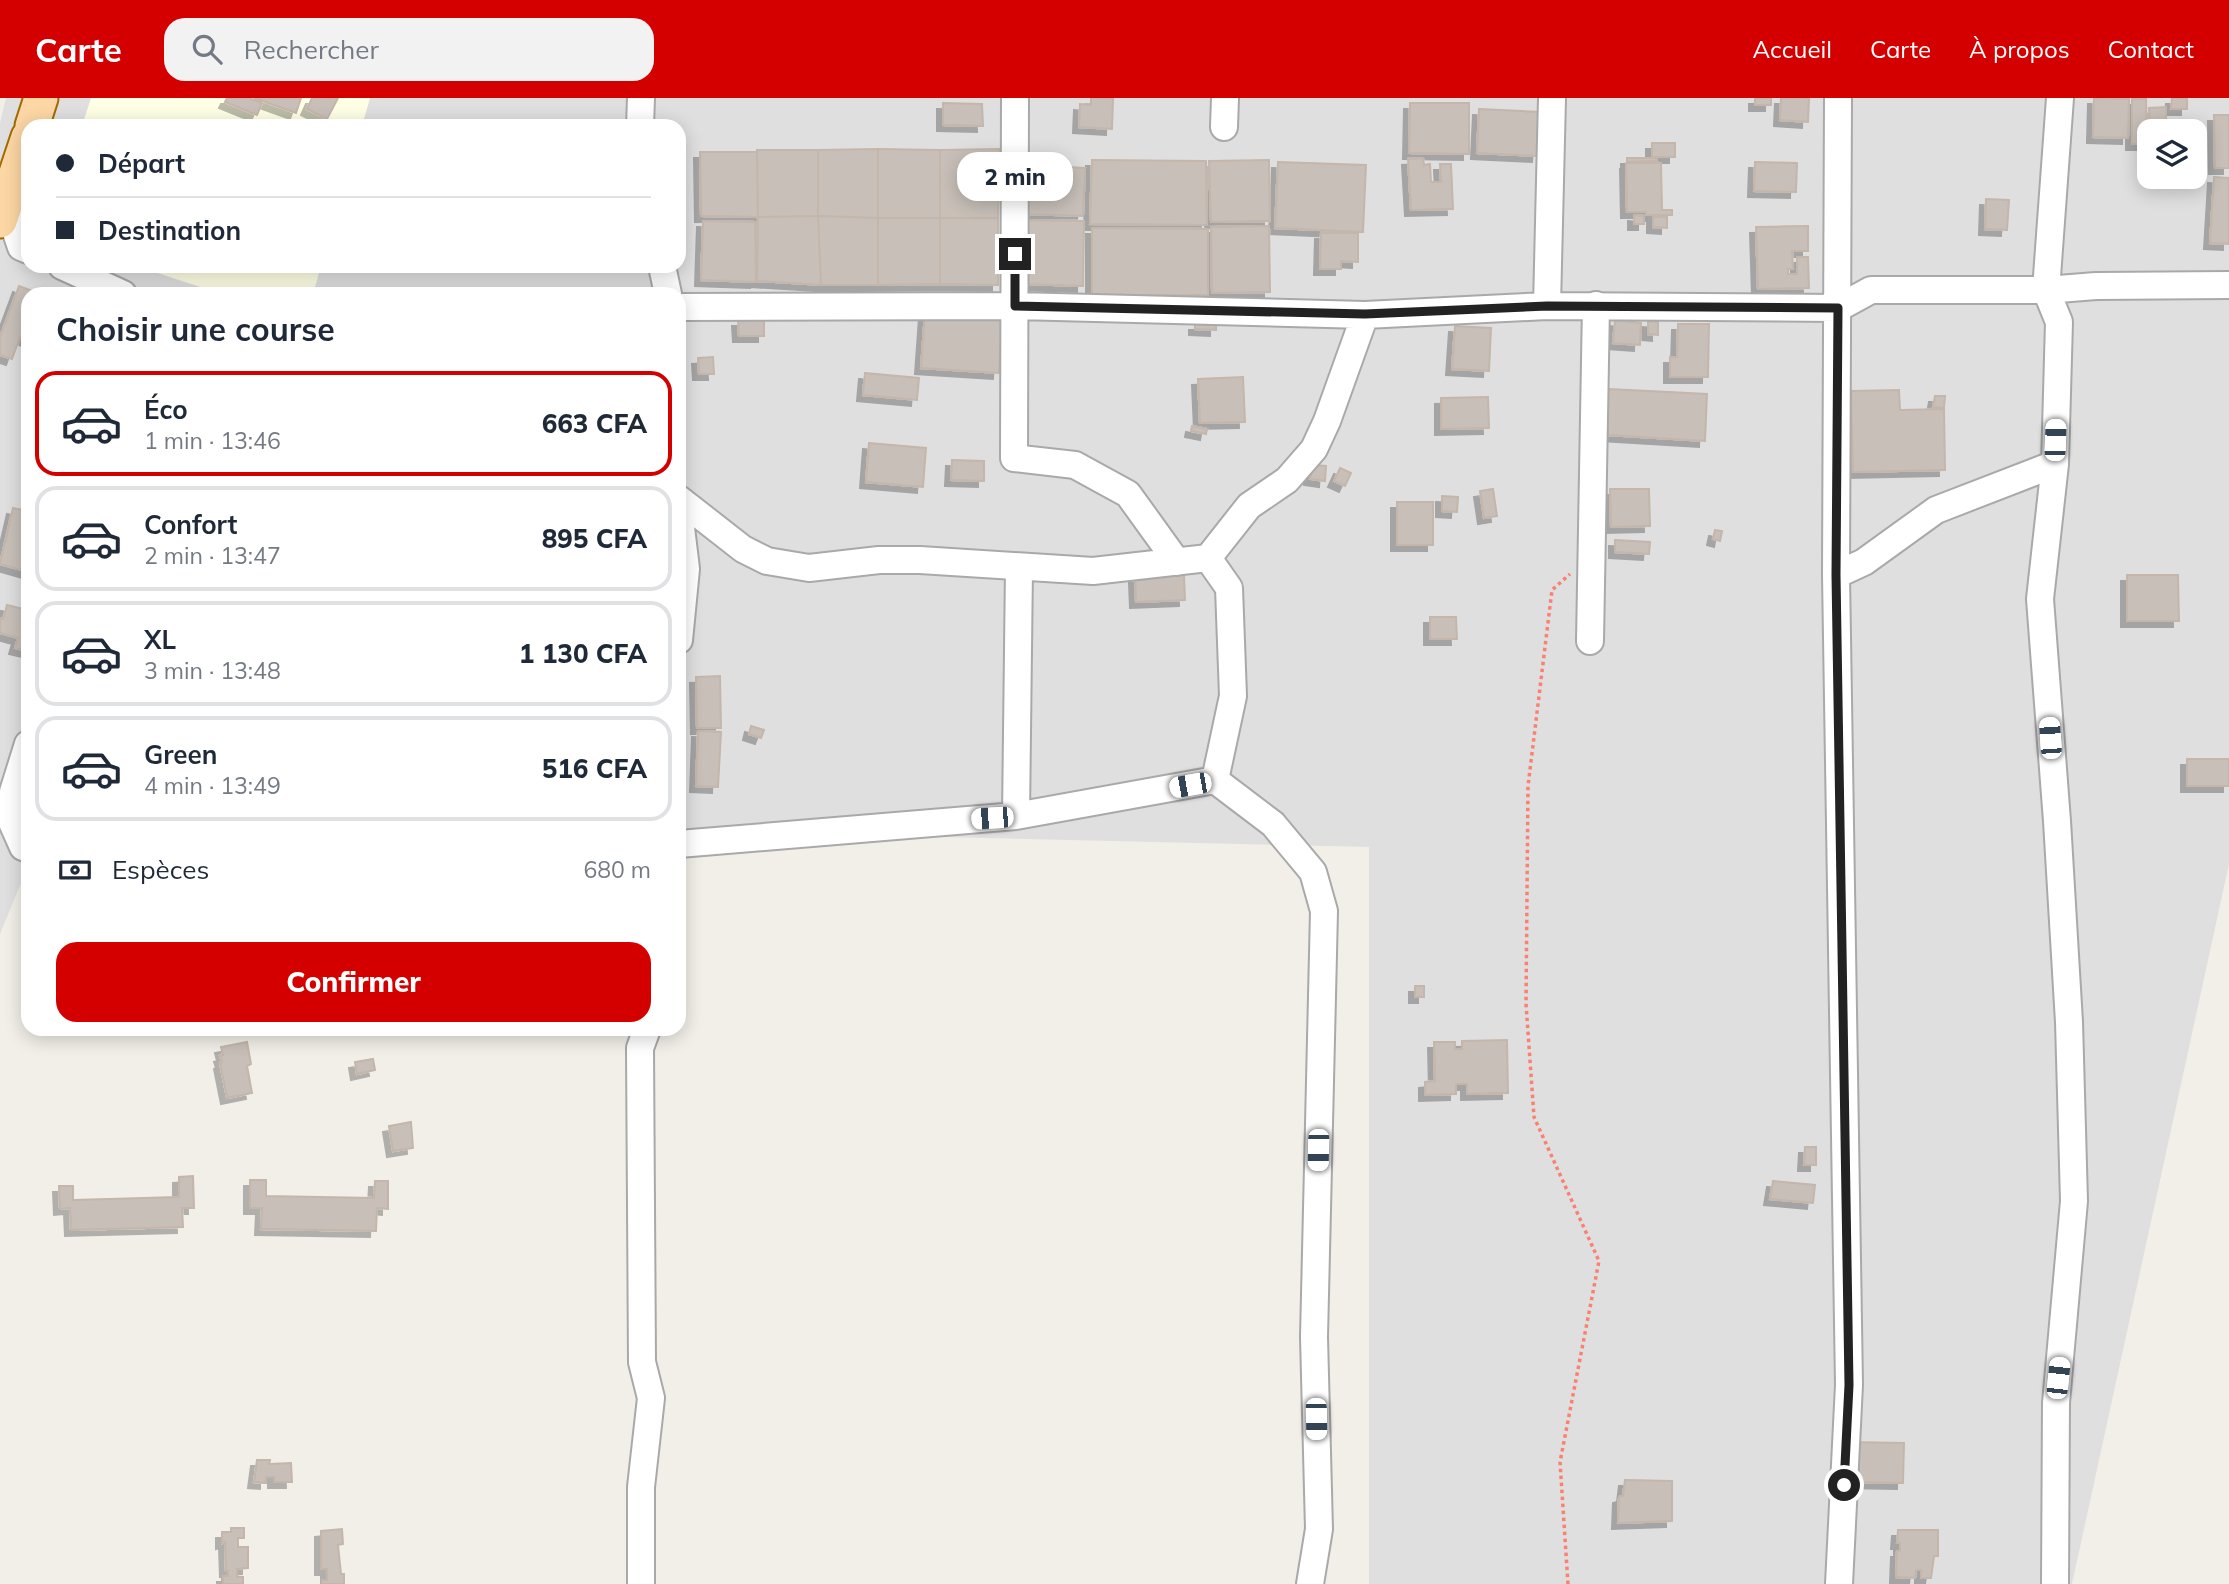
<!DOCTYPE html>
<html lang="fr">
<head>
<meta charset="utf-8">
<style>
	body { margin:0; font-family:Mulish,sans-serif; background:#f2f2f3; color:#1f2937; height:100vh; display:flex; flex-direction:column; font-size:26px; white-space:nowrap }
	* { box-sizing:border-box; margin:0 }
	p { font-size:23px; color:#747a83 }
	.icon { flex:none; width:38px; height:38px; fill:none; stroke:currentColor; stroke-width:2; stroke-linecap:round; stroke-linejoin:round }
	.map { position:relative; flex:1; overflow:hidden }
	.panel { position:absolute; left:21px; top:189px; width:665px; height:749px; display:flex; flex-direction:column; background:#fff; border-radius:21px; box-shadow:0 4px 18px #0003 }
	.panel>* { flex:none }
	.top-card { position:absolute; left:21px; top:21px; width:665px; height:154px; border-radius:21px; box-shadow:0 4px 18px #0003; display:grid; align-content:center; height:154px; padding:0 35px; background:#fff }
	.controls { position:absolute; left:2137px; top:21px; display:grid; gap:14px }
	.controls a { display:grid; place-items:center; width:70px; height:70px; border-radius:14px; background:#fff; box-shadow:0 4px 18px #0003; font-size:35px }
	.end { position:absolute; width:32px; height:32px; margin:-16px; border:9px solid #222; background:#fff; box-shadow:0 0 0 4px #fff }
	.from { border-radius:50% }
	.bubble { position:absolute; height:49px; border-radius:21px; background:#fff; box-shadow:0 4px 18px #0003; font-size:23px; font-weight:800; line-height:49px; text-align:center }
	.car { position:absolute; width:21px; height:42px; margin:-21px -10px; border-radius:9px; box-shadow:0 0 5px 2px #0007; background:linear-gradient(#fff 24%,#345 0 40%,#fff 0 76%,#345 0 86%,#fff 0) }
	.top-card b { display:flex; align-items:center; gap:24px; height:66px; font-size:26px }
	.top-card b+b { border-top:2px solid #e0e1e3 }
	.top-card i { width:18px; height:18px; background:#1f2937 }
	ul { padding:0; list-style:none }
	li { display:flex; align-items:center; gap:21px; height:105px; margin:0 14px 10px; padding:0 21px; border:4px solid #e0e1e3; border-radius:21px }
	li div { flex:1 }
	li b { display:block; font-size:26px }
	li em { font-style:normal; font-weight:800 }
	li.selected { border-color:#d40000 }
	li>.icon { width:63px; height:63px; stroke-width:1.5 }
	h2 { padding:0 35px; font-size:32px; line-height:84px }
	.pay { display:flex; align-items:center; gap:18px; height:77px; padding:0 35px; font-size:26px }
	.pay p { margin-inline-start:auto }
	.action { display:flex; gap:14px; margin-top:auto; padding:14px 35px }
	.action a { flex:1; height:80px; border-radius:21px; background:#d40000; color:#fff; font-size:28px; font-weight:800; line-height:80px; text-align:center }
	header { display:flex; align-items:center; gap:42px; box-sizing:border-box; height:98px; padding:0 35px; background:#d40000; color:#fff }
	header strong { font-size:33px }
	nav { display:flex; gap:38px; margin-inline-start:auto; font-size:24px }
	.search { width:490px; height:63px; background:#f2f2f3; display:flex; align-items:center; gap:18px; box-sizing:border-box; padding:0 24px; border-radius:21px; color:#747a83; font-size:26px }
	.map>svg:first-child { display:block }
	.residential { fill:#e0dfdf; fill-rule:evenodd }
	.education { fill:#ffffe5 }
	.building { fill:#c7bfb8; stroke:#c4b6ab; stroke-width:2; filter:url(#shadow) }
	.lines { fill:none; stroke-linecap:round; stroke-linejoin:round }
	.minor-casing { stroke:#a9a9a9; stroke-width:30 }
	.major-casing { stroke:#a06b00; stroke-width:37 }
	.path { stroke:#fa8072; stroke-width:3.5; stroke-dasharray:3.5 3.5; stroke-linecap:butt }
	.minor { stroke:#fff; stroke-width:26 }
	.major { stroke:#fcd6a4; stroke-width:33 }
	.route { stroke:#222; stroke-width:9 }
</style>
</head>
<body>
<header>
<strong>Carte</strong>
<div class="search"><svg class="icon" aria-label="search" viewBox="0 0 24 24"><circle cx="10" cy="10" r="6"/><path d="M15 15l6 6"/></svg>Rechercher</div>
<nav><a>Accueil</a><a>Carte</a><a>À propos</a><a>Contact</a></nav>
</header>
<div class="map">
<svg width="2229" height="1486" viewBox="0 0 2229 1486">
	<defs>
		<filter id="shadow"><feDropShadow dx="-6" dy="6" stdDeviation="0" flood-color="#0004"/></filter>
	</defs>
	<rect width="100%" height="100%" fill="#f2efe9"/>
	<path class="residential" d="M 6,0 L 2229,0 L 2229,766 L 2072,1486 L 1369,1486 L 1369,749 L 679,733 L 679,196 L 28,196 L 28,768 L 0,836 L 0,25 ZM 28,28 L 679,28 L 679,168 L 28,168 ZM 2149,33 L 2194,33 L 2194,79 L 2149,79 Z"/>
	<path class="education" d="M 91,0 L 370,0 L 362,28 L 82,28 Z
		M 136,168 L 321,168 L 313,196 L 222,196 Z"/>
	<path class="building" d="M 227,0 L 249,0 L 262,5 L 257,17 L 225,4 Z
		M 254,0 L 301,0 L 296,15 Z
		M 312,0 L 338,0 L 327,21 L 307,11 Z
		M 1091,0 L 1113,0 L 1112,31 L 1079,29 L 1080,6 L 1091,7 Z
		M 1755,0 L 1771,0 L 1771,7 L 1755,7 Z
		M 1781,0 L 1809,0 L 1808,24 L 1780,22 Z
		M 2094,0 L 2129,1 L 2128,40 L 2093,39 Z
		M 2172,0 L 2187,0 L 2187,11 L 2171,11 Z
		M 2132,1 L 2146,1 L 2147,46 L 2132,46 Z
		M 943,5 L 982,6 L 983,28 L 943,27 Z
		M 1410,5 L 1469,5 L 1469,56 L 1409,55 Z
		M 2166,9 L 2166,26 L 2150,26 L 2149,10 Z
		M 1479,11 L 1541,14 L 1538,58 L 1477,55 Z
		M 2214,17 L 2229,17 L 2229,70 L 2215,70 Z
		M 1652,45 L 1675,45 L 1675,59 L 1652,59 Z
		M 878,51 L 940,52 L 940,120 L 878,120 Z
		M 878,51 L 878,120 L 818,118 L 818,52 Z
		M 999,51 L 998,120 L 940,120 L 940,52 Z
		M 757,52 L 818,52 L 818,118 L 758,119 Z
		M 700,54 L 757,54 L 758,119 L 701,118 Z
		M 1423,60 L 1424,67 L 1430,66 L 1431,84 L 1441,84 L 1440,66 L 1451,66 L 1453,111 L 1411,112 L 1408,61 Z
		M 1627,60 L 1656,60 L 1657,63 L 1627,64 Z
		M 1092,62 L 1206,63 L 1207,127 L 1090,126 Z
		M 1269,62 L 1270,123 L 1211,124 L 1209,63 Z
		M 1278,64 L 1366,67 L 1363,134 L 1275,130 Z
		M 1755,64 L 1797,65 L 1796,94 L 1754,93 Z
		M 1626,65 L 1661,65 L 1662,112 L 1672,112 L 1672,117 L 1646,117 L 1646,114 L 1627,114 Z
		M 1026,67 L 1085,70 L 1083,118 L 1024,116 Z
		M 2214,79 L 2229,80 L 2229,146 L 2210,145 Z
		M 1986,101 L 2009,102 L 2007,132 L 1985,131 Z
		M 1634,117 L 1644,118 L 1644,126 L 1634,126 Z
		M 818,118 L 821,187 L 757,183 L 758,119 Z
		M 818,118 L 878,120 L 878,187 L 821,187 Z
		M 1653,119 L 1667,119 L 1667,130 L 1653,129 Z
		M 878,120 L 940,120 L 940,186 L 878,187 Z
		M 940,120 L 998,120 L 998,187 L 940,186 Z
		M 1023,122 L 1084,123 L 1083,188 L 1022,186 Z
		M 703,123 L 755,124 L 756,184 L 701,182 Z
		M 1269,128 L 1270,194 L 1212,195 L 1211,129 Z
		M 1808,128 L 1808,153 L 1792,153 L 1793,171 L 1788,171 L 1788,176 L 1797,176 L 1797,159 L 1808,159 L 1809,190 L 1758,191 L 1756,129 Z
		M 1092,130 L 1208,131 L 1208,197 L 1092,197 Z
		M 1321,135 L 1358,135 L 1358,164 L 1341,163 L 1341,171 L 1320,171 Z
		M 19,188 L 40,196 L 28,196 L 28,242 L 20,239 L 12,261 L 0,257 L 0,239 Z
		M 925,214 L 1002,219 L 999,275 L 921,270 Z
		M 738,222 L 764,222 L 764,238 L 739,238 Z
		M 1615,222 L 1641,225 L 1640,247 L 1613,245 Z
		M 1648,223 L 1658,224 L 1658,237 L 1648,236 Z
		M 1195,226 L 1216,226 L 1216,232 L 1195,231 Z
		M 1678,226 L 1709,226 L 1708,279 L 1670,279 L 1670,259 L 1677,259 Z
		M 1455,228 L 1491,230 L 1489,273 L 1452,271 Z
		M 713,259 L 714,276 L 699,276 L 698,260 Z
		M 865,275 L 919,280 L 917,302 L 863,297 Z
		M 1243,279 L 1245,324 L 1200,325 L 1198,281 Z
		M 1609,291 L 1707,296 L 1705,343 L 1607,337 Z
		M 1899,292 L 1900,312 L 1944,311 L 1945,372 L 1853,374 L 1851,293 Z
		M 1935,298 L 1945,298 L 1944,310 L 1933,309 Z
		M 1488,299 L 1489,330 L 1441,331 L 1441,300 Z
		M 1192,328 L 1207,331 L 1206,336 L 1191,333 Z
		M 869,345 L 926,350 L 923,389 L 866,384 Z
		M 952,362 L 984,363 L 984,383 L 951,382 Z
		M 1312,367 L 1326,368 L 1325,383 L 1310,381 Z
		M 1340,370 L 1351,375 L 1345,388 L 1334,383 Z
		M 1493,391 L 1497,418 L 1484,420 L 1480,393 Z
		M 1610,391 L 1649,391 L 1650,428 L 1611,429 Z
		M 1442,398 L 1458,399 L 1457,414 L 1442,413 Z
		M 1397,404 L 1433,404 L 1433,447 L 1397,447 Z
		M 13,410 L 28,413 L 28,474 L 0,466 Z
		M 1715,432 L 1722,433 L 1720,443 L 1713,441 Z
		M 1615,442 L 1650,444 L 1649,456 L 1615,454 Z
		M 1184,477 L 1185,502 L 1136,504 L 1135,479 Z
		M 2127,477 L 2178,477 L 2179,523 L 2127,523 Z
		M 7,507 L 23,511 L 22,514 L 28,516 L 28,553 L 15,550 L 18,540 L 0,535 L 0,520 L 3,521 Z
		M 1430,519 L 1456,519 L 1457,541 L 1430,541 Z
		M 720,578 L 721,630 L 697,630 L 696,579 Z
		M 751,628 L 764,632 L 761,640 L 749,636 Z
		M 698,633 L 721,634 L 718,689 L 696,688 Z
		M 2187,661 L 2229,661 L 2229,688 L 2187,688 Z
		M 1415,888 L 1424,888 L 1424,899 L 1415,899 Z
		M 1507,942 L 1508,995 L 1467,996 L 1467,986 L 1456,986 L 1456,996 L 1425,997 L 1425,984 L 1435,983 L 1434,944 L 1455,944 L 1455,951 L 1462,951 L 1462,943 Z
		M 247,944 L 251,966 L 247,968 L 252,995 L 227,1000 L 220,965 L 222,964 L 220,958 L 223,957 L 221,949 Z
		M 373,961 L 375,972 L 357,976 L 355,964 Z
		M 411,1024 L 413,1050 L 393,1053 L 389,1028 Z
		M 1805,1049 L 1816,1049 L 1816,1067 L 1804,1067 Z
		M 193,1078 L 194,1110 L 182,1110 L 183,1129 L 71,1132 L 70,1110 L 60,1111 L 59,1088 L 73,1088 L 73,1102 L 179,1099 L 179,1079 Z
		M 250,1082 L 266,1082 L 266,1098 L 374,1100 L 375,1083 L 388,1083 L 388,1111 L 377,1110 L 376,1133 L 261,1131 L 262,1110 L 250,1110 Z
		M 1773,1083 L 1815,1087 L 1813,1105 L 1770,1101 Z
		M 1849,1344 L 1904,1345 L 1903,1385 L 1848,1384 Z
		M 257,1362 L 270,1362 L 269,1366 L 291,1365 L 292,1384 L 274,1384 L 274,1379 L 266,1379 L 266,1385 L 254,1384 Z
		M 1625,1382 L 1672,1383 L 1672,1423 L 1618,1425 L 1619,1399 L 1623,1398 Z
		M 231,1430 L 244,1430 L 244,1440 L 238,1440 L 238,1449 L 248,1449 L 248,1470 L 237,1471 L 237,1479 L 243,1479 L 243,1486 L 223,1486 L 223,1478 L 228,1478 L 228,1473 L 226,1473 L 225,1444 L 222,1445 L 222,1434 L 231,1434 Z
		M 342,1431 L 343,1446 L 338,1447 L 341,1476 L 344,1476 L 344,1486 L 322,1486 L 322,1482 L 327,1482 L 327,1471 L 321,1471 L 321,1433 Z
		M 1898,1432 L 1938,1432 L 1938,1458 L 1934,1458 L 1931,1480 L 1921,1480 L 1921,1472 L 1916,1472 L 1915,1480 L 1896,1479 L 1897,1453 L 1900,1453 L 1900,1445 L 1897,1445 Z"/>
	<g class="lines">
		<g class="minor-casing">
			<path id="minor" d="M 1015,0 L 1014,360 L 1075,367 L 1128,396 L 1177,464
				M 1838,0 L 1836,477 L 1849,1287 L 1839,1486
				M 640,28 L 641,0
				M 1224,29 L 1225,0
				M 6,105 L 21,149 L 28,152
				M 62,168 L 123,196
				M 662,168 L 668,196
				M 1547,208 L 1552,0
				M 679,209 L 1015,208 L 1365,217 L 1547,208 L 1838,210 L 1871,192 L 2046,192 L 2096,188 L 2229,187
				M 679,401 L 743,451 L 767,463 L 809,470 L 879,462 L 920,462 L 1093,473 L 1208,460 L 1249,408 L 1287,382 L 1314,351 L 1327,323 L 1365,217
				M 679,413 L 686,471 L 679,542
				M 1836,477 L 1864,464 L 1936,412 L 2055,366
				M 1590,543 L 1596,207
				M 28,646 L 13,694 L 10,720 L 23,749 L 28,751
				M 1215,682 L 1273,726 L 1313,774 L 1324,813 L 1314,1239 L 1319,1431 L 1310,1486
				M 1016,718 L 1019,469
				M 679,746 L 1016,718 L 1215,682 L 1233,598 L 1229,490 L 1208,460
				M 641,1486 L 641,1389 L 651,1300 L 642,1264 L 640,950 L 647,931
				M 2055,1486 L 2056,1305 L 2074,1103 L 2069,924 L 2057,723 L 2040,501 L 2055,366 L 2059,224 L 2046,192 L 2060,0"/>
		</g>
		<g class="major-casing">
			<path id="major" d="M 32,28 L 41,0
				M 0,123 L 28,39"/>
		</g>
		<path class="path" d="M 1568,1486 L 1560,1364 L 1599,1163 L 1534,1019 L 1526,906 L 1528,688 L 1552,492 L 1570,476"/>
		<use href="#minor" class="minor"/>
		<use href="#major" class="major"/>
	</g>
	<g class="lines">
		<path class="route" d="M 1015,156 L 1015,208 L 1365,216 L 1547,208 L 1838,210 L 1836,477 L 1849,1287 L 1844,1387"/>
	</g>
</svg>
<div class="controls">
<a><svg class="icon" aria-label="layers" viewBox="0 0 24 24"><path d="M12 4l9 5-9 5-9-5zM3 14l9 5 9-5"/></svg></a>
</div>
<i class="end from" style="left:1844px;top:1387px"></i>
<i class="end" style="left:1015px;top:156px"></i>
<div class="bubble" style="left:957px;top:54px;width:116px">2 min</div>
<i class="car" style="left:2055px;top:342px;rotate:2deg"></i>
<i class="car" style="left:2050px;top:640px;rotate:356deg"></i>
<i class="car" style="left:1190px;top:687px;rotate:260deg"></i>
<i class="car" style="left:992px;top:720px;rotate:266deg"></i>
<i class="car" style="left:1318px;top:1052px;rotate:181deg"></i>
<i class="car" style="left:2058px;top:1280px;rotate:6deg"></i>
<i class="car" style="left:1316px;top:1321px;rotate:179deg"></i>
<div class="top-card">
<b><i class="from"></i>Départ</b>
<b><i></i>Destination</b>
</div>
<section class="panel">
<h2>Choisir une course</h2>
<ul>
<li class="selected"><svg class="icon" aria-label="car" viewBox="0 0 24 24"><path d="M5 17H2v-5l4-1 3-4h7l3 4 3 1v5h-3M9 17h6M6 11h13"/><circle cx="7" cy="17" r="2"/><circle cx="17" cy="17" r="2"/></svg><div><b>Éco</b><p>1 min · 13:46</p></div><em>663 CFA</em></li>
<li><svg class="icon" aria-label="car" viewBox="0 0 24 24"><path d="M5 17H2v-5l4-1 3-4h7l3 4 3 1v5h-3M9 17h6M6 11h13"/><circle cx="7" cy="17" r="2"/><circle cx="17" cy="17" r="2"/></svg><div><b>Confort</b><p>2 min · 13:47</p></div><em>895 CFA</em></li>
<li><svg class="icon" aria-label="car" viewBox="0 0 24 24"><path d="M5 17H2v-5l4-1 3-4h7l3 4 3 1v5h-3M9 17h6M6 11h13"/><circle cx="7" cy="17" r="2"/><circle cx="17" cy="17" r="2"/></svg><div><b>XL</b><p>3 min · 13:48</p></div><em>1 130 CFA</em></li>
<li><svg class="icon" aria-label="car" viewBox="0 0 24 24"><path d="M5 17H2v-5l4-1 3-4h7l3 4 3 1v5h-3M9 17h6M6 11h13"/><circle cx="7" cy="17" r="2"/><circle cx="17" cy="17" r="2"/></svg><div><b>Green</b><p>4 min · 13:49</p></div><em>516 CFA</em></li>
</ul>
<div class="pay"><svg class="icon" aria-label="cash" viewBox="0 0 24 24"><path d="M3 7h18v10H3z"/><circle cx="12" cy="12" r="2"/></svg>Espèces<p>680 m</p></div>
<div class="action"><a>Confirmer</a></div>
</section>
</div>
</body>
</html>
